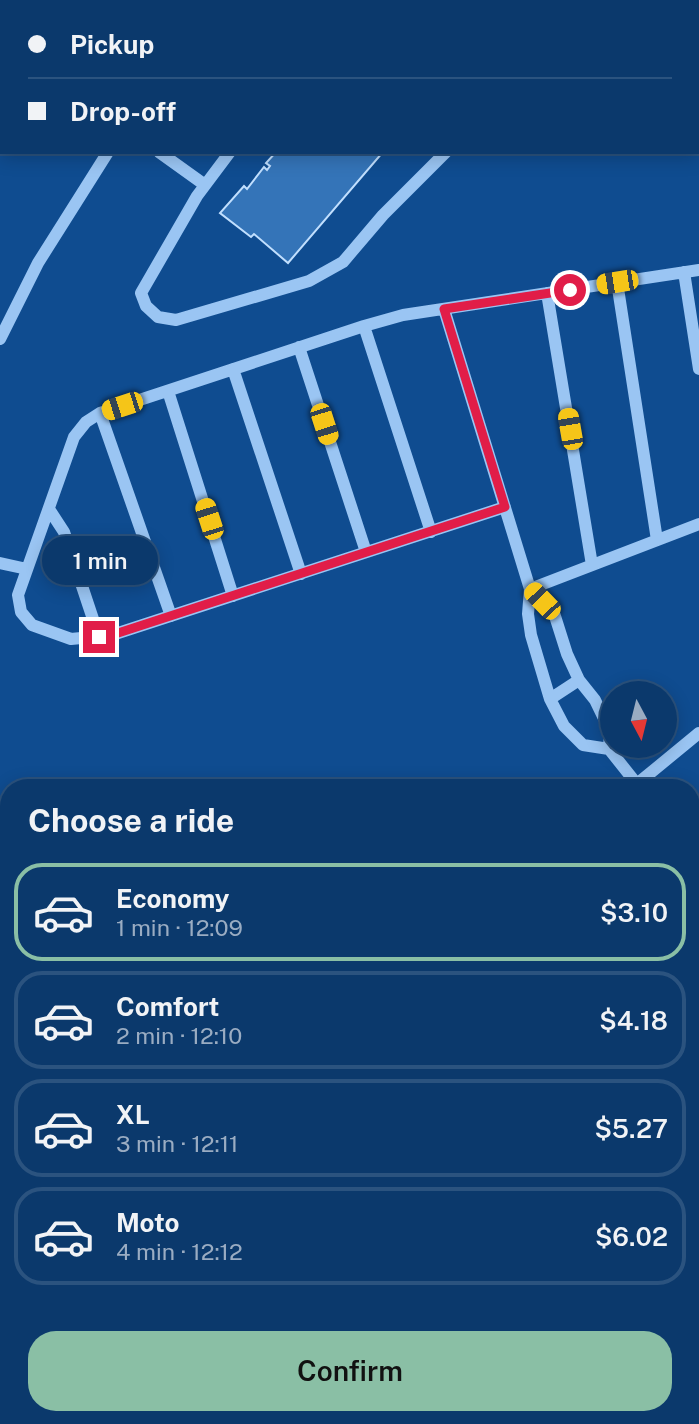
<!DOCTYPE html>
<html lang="en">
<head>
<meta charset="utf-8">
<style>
	body { margin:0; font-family:"Public Sans",sans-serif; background:#194474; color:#f1f3f6; height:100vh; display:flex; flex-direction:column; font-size:26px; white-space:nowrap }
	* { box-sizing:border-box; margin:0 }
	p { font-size:23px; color:#9aacc2 }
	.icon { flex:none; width:38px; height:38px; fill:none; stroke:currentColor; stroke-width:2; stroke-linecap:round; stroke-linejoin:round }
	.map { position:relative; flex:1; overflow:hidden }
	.drawer { position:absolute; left:0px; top:779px; width:700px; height:646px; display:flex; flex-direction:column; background:#0b396c; border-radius:28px 28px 0 0; box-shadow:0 4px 18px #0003,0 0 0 2px #2b537f }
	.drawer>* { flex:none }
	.guide { position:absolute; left:0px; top:0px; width:700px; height:154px; box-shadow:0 4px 18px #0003,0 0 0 2px #2b537f; display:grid; align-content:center; height:154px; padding:0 28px; background:#0b396c }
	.needle { width:46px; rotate:173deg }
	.buttons { position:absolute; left:600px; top:681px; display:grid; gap:14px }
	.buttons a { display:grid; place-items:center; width:77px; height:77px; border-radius:50%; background:#0b396c; box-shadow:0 4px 18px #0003,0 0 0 2px #2b537f; font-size:35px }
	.end { position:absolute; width:32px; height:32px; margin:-16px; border:9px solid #e11d48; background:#fff; box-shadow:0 0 0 4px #fff }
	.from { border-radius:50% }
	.bubble { position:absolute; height:49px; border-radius:24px; background:#0b396c; box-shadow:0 4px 18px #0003,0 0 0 2px #2b537f; font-size:23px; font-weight:600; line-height:49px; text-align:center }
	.car { position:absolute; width:21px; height:42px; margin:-21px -10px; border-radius:9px; box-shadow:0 0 5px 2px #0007; background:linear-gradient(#f5c518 24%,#345 0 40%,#f5c518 0 76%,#345 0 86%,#f5c518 0) }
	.guide b { display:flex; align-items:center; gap:24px; height:66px; font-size:26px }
	.guide b+b { border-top:2px solid #2b537f }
	.guide i { width:18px; height:18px; background:#f1f3f6 }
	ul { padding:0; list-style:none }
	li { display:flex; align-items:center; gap:21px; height:98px; margin:0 14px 10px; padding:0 14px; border:4px solid #2b537f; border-radius:28px }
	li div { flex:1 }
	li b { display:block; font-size:26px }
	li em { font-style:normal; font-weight:600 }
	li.selected { border-color:#8abfa5 }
	li>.icon { width:63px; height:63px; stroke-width:1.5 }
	h2 { padding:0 28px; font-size:32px; line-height:84px }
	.primary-button { display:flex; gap:14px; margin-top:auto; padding:14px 28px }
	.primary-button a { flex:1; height:80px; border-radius:28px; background:#8abfa5; color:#111; font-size:28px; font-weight:600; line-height:80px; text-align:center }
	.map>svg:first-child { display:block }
	.water { fill:#325f91; stroke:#8bc1f7; stroke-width:2 }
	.building { fill:#3474b8; stroke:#c1dffe; stroke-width:2 }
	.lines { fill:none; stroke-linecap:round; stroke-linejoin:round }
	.minor { stroke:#9ac5f3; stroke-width:12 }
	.route { stroke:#e11d48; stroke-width:9 }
</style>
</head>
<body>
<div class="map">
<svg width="699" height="1424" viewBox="0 0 699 1424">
	<rect width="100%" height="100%" fill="#0f4c90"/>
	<path class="water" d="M 0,1044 L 9,1049 L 9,1134 L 0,1131 Z
		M 699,1153 L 699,1274 L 691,1268 L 691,1154 Z"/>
	<path class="building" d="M 459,0 L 540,0 L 541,2 L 460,2 Z
		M 276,152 L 383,152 L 288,263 L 254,234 L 251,237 L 220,213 L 244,186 L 247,189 L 264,167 L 267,170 L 270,166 L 266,163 Z
		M 0,1385 L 6,1385 L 6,1403 L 9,1403 L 9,1416 L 28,1416 L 28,1419 L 42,1418 L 42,1424 L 0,1424 Z
		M 50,1416 L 135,1416 L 136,1424 L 51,1424 Z
		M 167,1416 L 229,1416 L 229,1424 L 167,1424 Z
		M 248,1416 L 298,1416 L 298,1424 L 247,1424 Z
		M 354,1416 L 426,1416 L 424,1424 L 335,1424 L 337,1417 L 353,1420 Z
		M 447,1416 L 466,1418 L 467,1416 L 489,1416 L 505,1424 L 442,1424 Z"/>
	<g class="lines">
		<path class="minor" d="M 221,2 L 223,0
			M 366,2 L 368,0
			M 609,2 L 610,0
			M 159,152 L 205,185
			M 230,152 L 197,196 L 141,293 L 146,306 L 158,317 L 176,320 L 309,281 L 343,262 L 383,215 L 446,152
			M 684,272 L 699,369
			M 617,282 L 657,540
			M 547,293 L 592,565
			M 444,309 L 530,589 L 528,614 L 531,635 L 550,699 L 564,726 L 583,745 L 609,749 L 610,731 L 595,700 L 579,680 L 567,654 L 554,613 L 530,589
			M 364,326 L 431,532
			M 0,339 L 38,263 L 108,152
			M 299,347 L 366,552
			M 233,369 L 301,574
			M 168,391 L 233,596
			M 100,413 L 171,616
			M 505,507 L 112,635 L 71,639 L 32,625 L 21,612 L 18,595 L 74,437 L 86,422 L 100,413 L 364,326 L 403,315 L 699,270
			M 49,509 L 64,532 L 99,637
			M 0,563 L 27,569
			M 530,589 L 699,524
			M 550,699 L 579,680
			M 609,749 L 636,783
			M 632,788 L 699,733
			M 0,869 L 9,875
			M 0,1295 L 9,1298
			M 0,1314 L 9,1312
			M 598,1416 L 608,1424"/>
	</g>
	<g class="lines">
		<path class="route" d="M 99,637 L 112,635 L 505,507 L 444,309 L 570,290"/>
	</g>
</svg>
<div class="buttons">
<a><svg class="needle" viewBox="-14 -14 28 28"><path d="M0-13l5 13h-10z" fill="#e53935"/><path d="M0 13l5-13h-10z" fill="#9aacc2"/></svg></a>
</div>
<i class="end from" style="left:570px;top:290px"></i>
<i class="end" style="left:99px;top:637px"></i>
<div class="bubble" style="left:42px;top:536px;width:116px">1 min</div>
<i class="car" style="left:617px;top:282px;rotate:261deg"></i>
<i class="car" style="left:122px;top:406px;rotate:252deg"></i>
<i class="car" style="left:324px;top:424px;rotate:162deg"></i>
<i class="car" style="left:570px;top:429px;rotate:350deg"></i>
<i class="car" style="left:209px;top:519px;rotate:342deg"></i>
<i class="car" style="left:542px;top:601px;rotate:316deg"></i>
<div class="guide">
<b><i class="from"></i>Pickup</b>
<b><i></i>Drop-off</b>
</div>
<section class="drawer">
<h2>Choose a ride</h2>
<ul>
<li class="selected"><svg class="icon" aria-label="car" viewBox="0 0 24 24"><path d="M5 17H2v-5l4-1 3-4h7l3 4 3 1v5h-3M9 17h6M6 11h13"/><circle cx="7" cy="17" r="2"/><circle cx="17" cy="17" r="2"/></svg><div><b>Economy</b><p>1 min · 12:09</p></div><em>$3.10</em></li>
<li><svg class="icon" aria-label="car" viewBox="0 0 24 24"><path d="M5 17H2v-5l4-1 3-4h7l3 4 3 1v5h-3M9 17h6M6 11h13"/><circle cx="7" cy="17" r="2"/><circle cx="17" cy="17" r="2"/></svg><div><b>Comfort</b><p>2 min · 12:10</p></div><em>$4.18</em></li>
<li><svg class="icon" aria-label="car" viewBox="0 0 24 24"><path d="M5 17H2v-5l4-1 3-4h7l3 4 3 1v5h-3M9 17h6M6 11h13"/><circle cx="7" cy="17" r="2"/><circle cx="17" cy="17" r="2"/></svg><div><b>XL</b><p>3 min · 12:11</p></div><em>$5.27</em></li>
<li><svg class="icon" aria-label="car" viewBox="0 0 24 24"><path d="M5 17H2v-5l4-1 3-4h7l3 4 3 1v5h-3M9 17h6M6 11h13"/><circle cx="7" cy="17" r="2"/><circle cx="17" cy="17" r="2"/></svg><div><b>Moto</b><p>4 min · 12:12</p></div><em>$6.02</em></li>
</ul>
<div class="primary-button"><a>Confirm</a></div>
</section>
</div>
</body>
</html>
